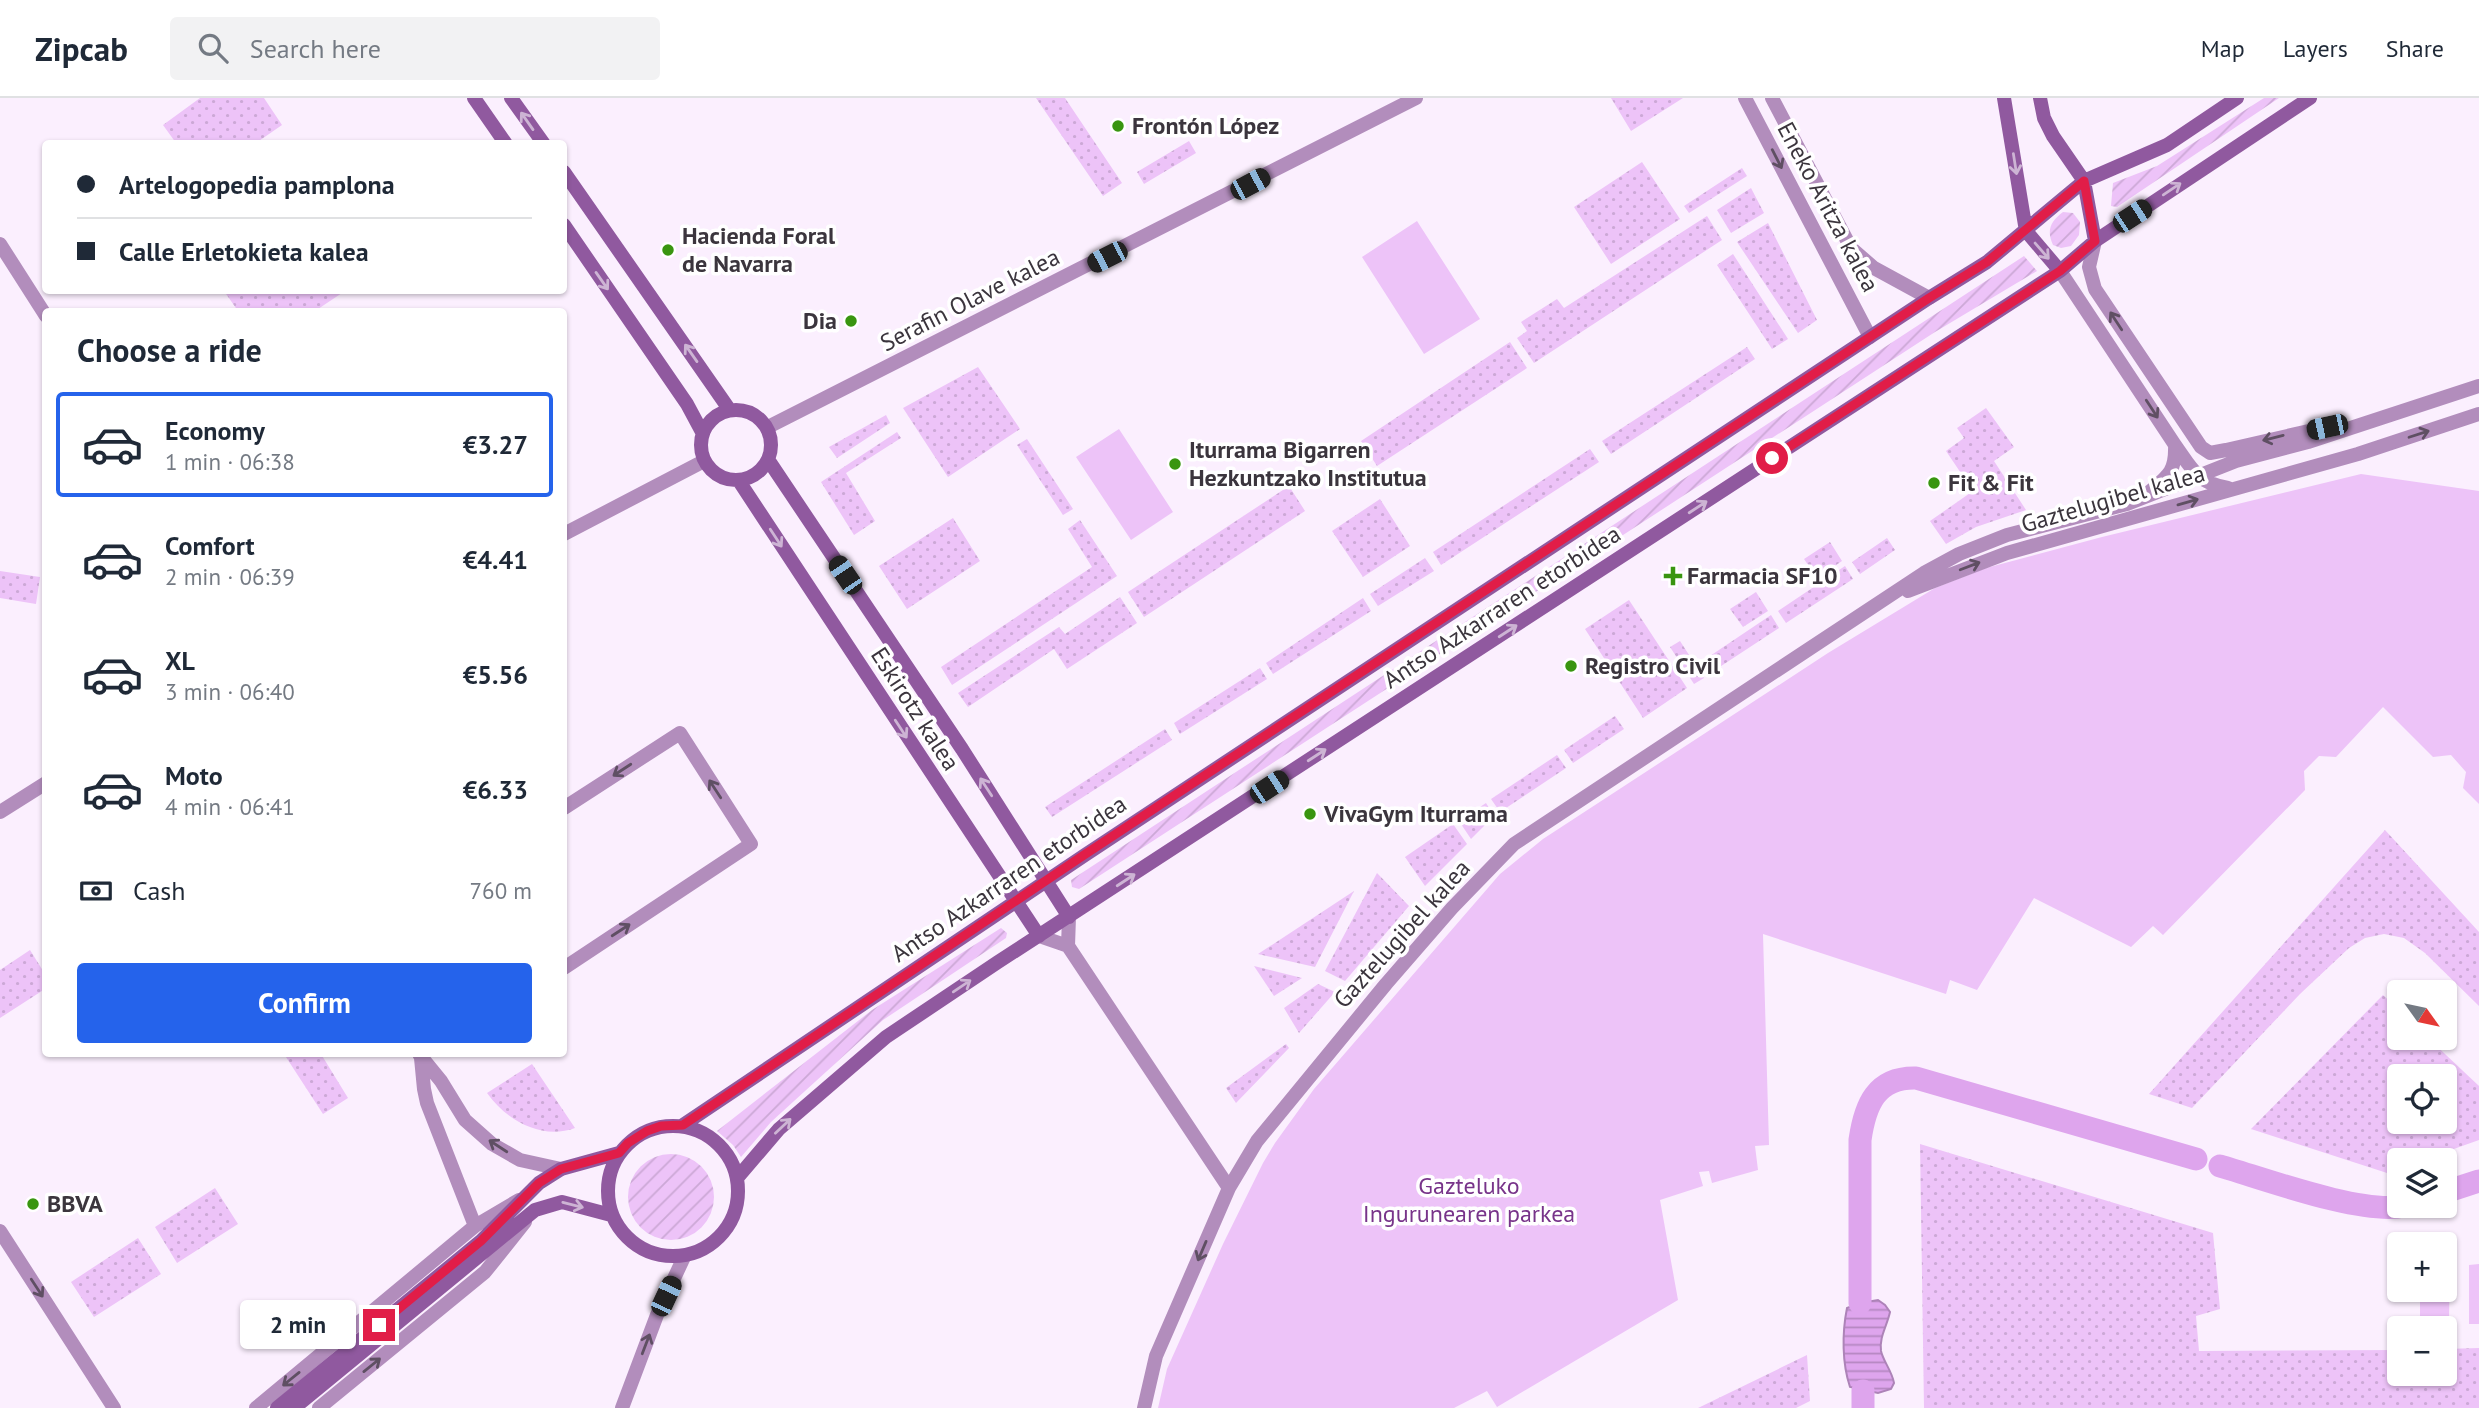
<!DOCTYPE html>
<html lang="en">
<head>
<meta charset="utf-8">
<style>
	body { margin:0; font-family:"PT Sans",sans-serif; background:#f2f2f3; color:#1f2937; height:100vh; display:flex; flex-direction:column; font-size:26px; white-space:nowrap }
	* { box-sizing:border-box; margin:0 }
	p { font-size:23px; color:#747a83 }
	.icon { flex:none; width:38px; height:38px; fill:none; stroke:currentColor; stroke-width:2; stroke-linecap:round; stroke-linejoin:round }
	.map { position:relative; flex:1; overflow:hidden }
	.details { position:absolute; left:42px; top:210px; width:525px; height:749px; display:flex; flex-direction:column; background:#fff; border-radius:7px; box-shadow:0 2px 5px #0004 }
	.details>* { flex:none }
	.banner { position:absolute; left:42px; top:42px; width:525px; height:154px; border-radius:7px; box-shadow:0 2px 5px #0004; display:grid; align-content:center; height:154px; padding:0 35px; background:#fff }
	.needle { width:46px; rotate:123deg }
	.fabs { position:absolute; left:2387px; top:882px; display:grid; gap:14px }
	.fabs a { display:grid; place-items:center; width:70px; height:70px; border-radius:7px; background:#fff; box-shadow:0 2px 5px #0004; font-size:35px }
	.end { position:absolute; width:32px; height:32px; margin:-16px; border:9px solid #e11d48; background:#fff; box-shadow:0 0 0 4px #fff }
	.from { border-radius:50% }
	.bubble { position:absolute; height:49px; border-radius:7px; background:#fff; box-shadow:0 2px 5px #0004; font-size:23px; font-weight:600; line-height:49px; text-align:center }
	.car { position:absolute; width:21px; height:42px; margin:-21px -10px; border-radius:9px; box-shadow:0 0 5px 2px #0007; background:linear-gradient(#222 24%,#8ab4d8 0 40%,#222 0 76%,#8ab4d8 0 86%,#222 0) }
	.banner b { display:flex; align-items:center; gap:24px; height:66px; font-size:26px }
	.banner b+b { border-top:2px solid #e0e1e3 }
	.banner i { width:18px; height:18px; background:#1f2937 }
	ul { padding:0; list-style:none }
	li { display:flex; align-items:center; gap:21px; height:105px; margin:0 14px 10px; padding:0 21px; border:4px solid transparent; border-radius:7px }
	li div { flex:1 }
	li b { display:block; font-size:26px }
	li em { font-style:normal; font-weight:600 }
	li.active { border-color:#2563eb }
	li>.icon { width:63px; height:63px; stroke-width:1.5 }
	h2 { padding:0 35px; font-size:32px; line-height:84px }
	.pay { display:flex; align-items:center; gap:18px; height:77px; padding:0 35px; font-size:26px }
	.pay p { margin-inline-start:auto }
	.primary-button { display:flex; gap:14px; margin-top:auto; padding:14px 35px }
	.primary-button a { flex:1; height:80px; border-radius:7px; background:#2563eb; color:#fff; font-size:28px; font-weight:600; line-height:80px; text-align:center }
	header { display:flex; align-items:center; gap:42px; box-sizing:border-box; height:98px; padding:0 35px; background:#fff; border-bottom:2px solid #e0e1e3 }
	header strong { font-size:33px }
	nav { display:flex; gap:38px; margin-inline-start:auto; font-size:24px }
	.search { width:490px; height:63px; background:#f2f2f3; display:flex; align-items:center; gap:18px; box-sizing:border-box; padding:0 24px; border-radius:7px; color:#747a83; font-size:26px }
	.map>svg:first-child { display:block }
	.grass { fill:url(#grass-dots); fill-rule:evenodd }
	.park { fill:#edc3f8 }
	.garden { fill:url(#garden-furrows) }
	.water { fill:url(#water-rules); stroke:#ad83b8; stroke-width:2 }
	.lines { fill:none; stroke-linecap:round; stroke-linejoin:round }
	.canal { stroke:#dea5ed; stroke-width:23 }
	.minor { stroke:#b28dbc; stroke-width:14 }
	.tertiary { stroke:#b28dbc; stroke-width:14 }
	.secondary { stroke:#90599f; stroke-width:14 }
	.oneway { stroke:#cdb4d4 }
	.oneway2 { stroke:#5f4f63 }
	.route { stroke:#e11d48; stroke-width:9 }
	.poi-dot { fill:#399510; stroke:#fff; stroke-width:2.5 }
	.labels { text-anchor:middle; stroke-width:7; stroke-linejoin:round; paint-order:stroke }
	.poi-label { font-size:24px; font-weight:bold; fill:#3b353d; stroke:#fff; text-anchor:start }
	.street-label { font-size:24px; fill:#3b353d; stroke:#fff }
	.park-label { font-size:24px; fill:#78348a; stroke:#fff }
</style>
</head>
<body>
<header>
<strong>Zipcab</strong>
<div class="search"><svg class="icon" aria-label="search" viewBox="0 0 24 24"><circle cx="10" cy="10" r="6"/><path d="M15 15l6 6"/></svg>Search here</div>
<nav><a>Map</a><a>Layers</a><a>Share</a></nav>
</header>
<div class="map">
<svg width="2479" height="1310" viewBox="0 0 2479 1310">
	<defs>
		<pattern id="grass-dots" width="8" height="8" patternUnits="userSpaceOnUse" patternTransform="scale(1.75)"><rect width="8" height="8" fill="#edc3f8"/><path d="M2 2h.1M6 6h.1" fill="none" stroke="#cca8d6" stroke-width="1.8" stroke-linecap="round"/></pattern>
		<pattern id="garden-furrows" width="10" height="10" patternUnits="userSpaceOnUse" patternTransform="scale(1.75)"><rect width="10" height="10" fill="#edc3f8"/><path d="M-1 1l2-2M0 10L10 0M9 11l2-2" fill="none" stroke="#cca8d6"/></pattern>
		<pattern id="water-rules" width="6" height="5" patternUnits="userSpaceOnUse" patternTransform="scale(1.75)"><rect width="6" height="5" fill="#dea5ed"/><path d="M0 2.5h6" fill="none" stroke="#b587c1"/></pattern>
	</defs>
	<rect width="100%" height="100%" fill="#fbeffe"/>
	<path class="grass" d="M 200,0 L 264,0 L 282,27 L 256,45 L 176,45 L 163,27 Z
		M 1036,0 L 1065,0 L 1122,85 L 1103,98 Z
		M 1611,0 L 1683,0 L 1631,33 Z
		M 1189,43 L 1196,55 L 1144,86 L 1137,74 Z
		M 1642,64 L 1680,121 L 1611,166 L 1574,109 Z
		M 1742,70 L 1747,78 L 1689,115 L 1684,108 Z
		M 1751,90 L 1764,115 L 1731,135 L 1717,112 Z
		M 1707,118 L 1722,142 L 1534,265 L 1517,240 L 1527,233 L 1521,224 L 1557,201 L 1564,210 Z
		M 1768,125 L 1817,222 L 1798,235 L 1737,144 Z
		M 1733,156 L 1788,241 L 1772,251 L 1717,167 Z
		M 224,193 L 345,193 L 315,213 L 238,213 Z
		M 1510,244 L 1527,270 L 1377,368 L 1361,343 Z
		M 1747,249 L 1755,261 L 1611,356 L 1602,343 Z
		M 978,269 L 1020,331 L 948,379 L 903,310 Z
		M 1986,310 L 2014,349 L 1994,363 L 2026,412 L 1976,429 L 1946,446 L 1930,423 L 1973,393 L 1946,353 L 1964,340 L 1957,330 Z
		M 886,317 L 890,325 L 837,360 L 829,349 Z
		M 897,334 L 901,340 L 846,375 L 875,423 L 854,437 L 821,384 Z
		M 1027,341 L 1073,411 L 1063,417 L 1017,347 Z
		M 1590,351 L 1599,364 L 1441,467 L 1433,454 Z
		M 1289,388 L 1305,413 L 1144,519 L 1128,494 Z
		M 1380,401 L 1410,448 L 1363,479 L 1332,433 Z
		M 953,420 L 980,463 L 907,511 L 879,468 Z
		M 1080,422 L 1117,478 L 952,587 L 941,569 L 1092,469 L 1068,431 Z
		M 1887,440 L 1895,452 L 1860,476 L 1852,464 Z
		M 1830,444 L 1842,463 L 1817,480 L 1804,461 Z
		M 1425,460 L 1434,473 L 1378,508 L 1370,496 Z
		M 1845,468 L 1853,481 L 1786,525 L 1778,513 Z
		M 0,473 L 40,479 L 36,506 L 0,500 Z
		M 1756,494 L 1768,513 L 1743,529 L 1730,511 Z
		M 1120,499 L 1137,525 L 1067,571 L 1054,551 L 968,609 L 958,595 L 1059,529 L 1065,536 Z
		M 1363,500 L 1371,513 L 1273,576 L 1266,565 Z
		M 1629,502 L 1687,590 L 1643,620 L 1585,531 Z
		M 1771,517 L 1779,530 L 1712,574 L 1704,562 Z
		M 1680,543 L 1704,580 L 1694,586 L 1670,549 Z
		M 1260,570 L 1267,581 L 1180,636 L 1174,625 Z
		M 1615,618 L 1624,631 L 1573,665 L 1564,652 Z
		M 1165,631 L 1172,642 L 1052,719 L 1045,709 Z
		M 1557,657 L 1566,670 L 1500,714 L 1491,701 Z
		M 1486,705 L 1494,718 L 1471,741 L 1459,723 Z
		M 1453,726 L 1467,746 L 1425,788 L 1405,759 Z
		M 2385,732 L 2479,834 L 2479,908 L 2425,855 L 2404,840 L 2384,836 L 2365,840 L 2349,850 L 2300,896 L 2192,1010 L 2149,996 Z
		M 1377,775 L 1409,808 L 1345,883 L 1325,873 Z
		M 1354,793 L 1315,869 L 1258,856 Z
		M 30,852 L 45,876 L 45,891 L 0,920 L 0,872 Z
		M 1254,868 L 1302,880 L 1274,898 Z
		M 1318,886 L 1335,894 L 1299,935 L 1284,910 Z
		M 2383,897 L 2399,912 L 2399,940 L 2428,940 L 2479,988 L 2479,1042 L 2423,1062 L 2399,1062 L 2399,1071 L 2387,1075 L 2251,1031 ZM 2399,978 L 2445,978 L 2445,1024 L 2399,1024 Z
		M 1286,946 L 1289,950 L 1236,1005 L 1226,990 Z
		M 284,956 L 321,956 L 348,1000 L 323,1016 Z
		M 532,966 L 575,1030 C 542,1042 507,1023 487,995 Z
		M 1920,1046 L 2213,1135 L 2220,1211 L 2196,1218 L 2199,1253 L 2399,1252 L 2399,1276 L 2445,1276 L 2445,1251 L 2479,1250 L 2479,1310 L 1924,1310 Z
		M 215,1090 L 238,1126 L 177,1165 L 155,1129 Z
		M 138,1140 L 161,1176 L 94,1219 L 71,1184 Z
		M 1807,1257 L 1810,1303 L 1796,1310 L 1698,1310 Z"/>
	<path class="park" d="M 1417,123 L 1480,221 L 1424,256 L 1362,159 Z
		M 1119,331 L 1173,414 L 1131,442 L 1076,359 Z
		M 2361,376 L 2479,393 L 2479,706 L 2463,690 L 2466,674 L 2451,657 L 2433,659 L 2383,609 L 2336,659 L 2319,658 L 2304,673 L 2305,692 L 2163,837 L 2153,828 L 2131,849 L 2034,800 L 1977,892 L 1950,882 L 1946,896 L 1763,836 L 1769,1047 L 1755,1048 L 1758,1072 L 1712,1085 L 1709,1073 L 1699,1074 L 1703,1088 L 1660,1102 L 1678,1202 L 1497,1309 L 1487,1293 L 1454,1310 L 1158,1310 L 1167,1271 L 1223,1146 L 1263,1065 L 1275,1045 L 1314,991 L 1500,776 L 1543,741 L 1828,555 L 1935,490 L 1986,470 L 2102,439 Z
		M 2479,1166 L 2479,1226 L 2469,1226 L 2469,1167 Z
		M 2445,1168 L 2450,1168 L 2449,1220 L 2420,1221 L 2420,1192 L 2445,1192 Z"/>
	<path class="garden" d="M 2264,0 L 2279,0 L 2117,109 L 2111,108 L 2113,85 L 2157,68 Z
		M 2063,114 L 2073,115 L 2080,124 L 2079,137 L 2071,148 L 2061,150 L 2053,147 C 2046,132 2051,123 2063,114 Z
		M 2024,158 L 2037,173 L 1935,234 L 1079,791 L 1072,789 L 1071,782 Z
		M 1001,830 L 1007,835 L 1006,840 L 883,922 L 771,1024 L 741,1059 L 733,1047 L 717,1033 L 872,912 Z
		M628 1099a43 43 0 1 1 86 0a43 43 0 1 1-86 0Z"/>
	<path class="water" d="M 1878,1202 L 1885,1207 L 1890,1214 C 1887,1228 1879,1239 1881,1253 C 1883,1263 1892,1273 1894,1285 L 1891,1291 L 1878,1295 L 1850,1289 C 1842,1265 1842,1235 1847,1210 L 1860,1205 Z"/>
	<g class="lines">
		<path class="canal" d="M 2220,1068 C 2265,1081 2362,1117 2404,1108
			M 2445,1094 L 2479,1083
			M 1860,1205 L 1860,1042 C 1865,1007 1876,979 1916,980 L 2196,1061
			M 1863,1293 L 1863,1310"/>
		<path class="minor" d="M 564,710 L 680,635 L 751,746 L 564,870"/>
		<path class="tertiary" d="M 1745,0 L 1870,239
			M 1772,0 L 1851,150 L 1874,170 L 1929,200
			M 2095,143 L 2089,169 L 2095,191 L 2201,349 L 2210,355 L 2226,352 L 2331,328
			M 0,146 L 46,218
			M 2060,173 L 2175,347 C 2176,374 2168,378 2148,395
			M 768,329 L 1416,0
			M 2175,347 C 2192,371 2197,385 2228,390
			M 564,436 L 704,363
			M 1908,493 L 2007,455 L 2358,356 L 2479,316
			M 0,714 L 46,685
			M 1039,838 L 1068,848 L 1229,1090
			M 1068,848 L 1069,819
			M 419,956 L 441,983 L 465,1022 L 492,1046 L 520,1062 L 561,1071
			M 421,960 L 424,991 L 427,1005 L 475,1128
			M 0,1133 L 114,1310
			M 256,1310 L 475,1128 L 519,1102
			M 319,1310 L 485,1174 L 525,1124
			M 622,1310 L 657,1217 L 684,1159
			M 1144,1310 L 1156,1258 L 1229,1090 L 1257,1043 L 1386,886 L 1452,810 L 1514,746 L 1924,475 L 1959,456 L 2007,437 L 2127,406 L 2236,363 L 2308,344 L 2479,288"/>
		<path class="secondary" d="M 474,0 L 506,46
			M 511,0 L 544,46
			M 2004,0 L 2026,133 L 2060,173
			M 2040,0 L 2044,20 L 2053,38 L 2084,83 L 2095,143
			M 564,74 L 729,311
			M 564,127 L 687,306 L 702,334
			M701 347a35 35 0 1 1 70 0a35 35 0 1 1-70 0Z
			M 769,363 L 962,651 L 1069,819
			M 739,383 L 1039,838
			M 683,1027 L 1085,757 L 1929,200 L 1987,164 L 2084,83 L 2167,47 L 2237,0
			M608 1093a65 65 0 1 1 130 0a65 65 0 1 1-130 0Z
			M 738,1079 L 779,1031 L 886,939 L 998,864 L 2060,173 L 2095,143 L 2310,0
			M 277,1310 L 481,1143 L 539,1085 L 561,1071 L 619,1055
			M 294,1310 L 535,1112 L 562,1104 L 611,1117"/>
	</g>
	<defs><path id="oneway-shaft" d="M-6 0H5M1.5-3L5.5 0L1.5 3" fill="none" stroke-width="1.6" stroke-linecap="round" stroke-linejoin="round" transform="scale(1.75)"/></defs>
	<g class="oneway">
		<use href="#oneway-shaft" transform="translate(527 23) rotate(-125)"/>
		<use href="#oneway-shaft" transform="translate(2015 66) rotate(81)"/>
		<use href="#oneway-shaft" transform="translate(2172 91) rotate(-34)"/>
		<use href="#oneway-shaft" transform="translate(2042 153) rotate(49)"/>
		<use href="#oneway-shaft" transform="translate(602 183) rotate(55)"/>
		<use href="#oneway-shaft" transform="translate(691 255) rotate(-125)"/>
		<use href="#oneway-shaft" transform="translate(1698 409) rotate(-33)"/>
		<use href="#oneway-shaft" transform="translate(776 440) rotate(57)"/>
		<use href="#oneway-shaft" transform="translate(1508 533) rotate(-33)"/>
		<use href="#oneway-shaft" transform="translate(901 631) rotate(57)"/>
		<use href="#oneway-shaft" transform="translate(1317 657) rotate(-33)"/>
		<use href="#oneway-shaft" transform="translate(986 689) rotate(-123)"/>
		<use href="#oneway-shaft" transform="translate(1126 782) rotate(-33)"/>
		<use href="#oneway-shaft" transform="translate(962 888) rotate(-34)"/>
		<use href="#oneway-shaft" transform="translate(783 1028) rotate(-43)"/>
		<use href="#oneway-shaft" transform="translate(573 1107) rotate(14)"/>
	</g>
	<g class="oneway2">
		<use href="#oneway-shaft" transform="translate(1777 61) rotate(63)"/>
		<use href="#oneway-shaft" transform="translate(2116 223) rotate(-123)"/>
		<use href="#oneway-shaft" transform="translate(2152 311) rotate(57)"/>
		<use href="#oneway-shaft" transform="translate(2419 336) rotate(-18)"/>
		<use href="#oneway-shaft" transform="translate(2273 340) rotate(166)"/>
		<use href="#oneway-shaft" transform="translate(2188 404) rotate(-16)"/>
		<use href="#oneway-shaft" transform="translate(1970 468) rotate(-21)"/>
		<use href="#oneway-shaft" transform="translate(622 672) rotate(147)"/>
		<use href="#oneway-shaft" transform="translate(715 691) rotate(-123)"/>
		<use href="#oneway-shaft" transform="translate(621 832) rotate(-33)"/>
		<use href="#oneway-shaft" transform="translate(498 1048) rotate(-147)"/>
		<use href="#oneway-shaft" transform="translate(1202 1153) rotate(113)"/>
		<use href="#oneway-shaft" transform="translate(37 1190) rotate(57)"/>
		<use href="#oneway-shaft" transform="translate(646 1246) rotate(-69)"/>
		<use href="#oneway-shaft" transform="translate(372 1267) rotate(-39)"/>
		<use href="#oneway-shaft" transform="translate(291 1281) rotate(141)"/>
	</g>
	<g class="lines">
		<path class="route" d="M 379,1227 L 481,1143 L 539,1085 L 561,1071 L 619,1055 L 628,1045 L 647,1033 L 661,1028 L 683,1027 L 1084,757 L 1929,200 L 1987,164 L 2084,83 L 2095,143 L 2060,173 L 1772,360"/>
	</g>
	<g class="poi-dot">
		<circle cx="1118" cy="28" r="7"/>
		<circle cx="668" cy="152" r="7"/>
		<circle cx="851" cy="223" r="7"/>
		<circle cx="1175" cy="366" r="7"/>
		<circle cx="1934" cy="385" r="7"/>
		<path d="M1669.5 467.5h7v7h7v7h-7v7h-7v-7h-7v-7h7z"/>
		<circle cx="1571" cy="568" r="7"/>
		<circle cx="1310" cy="716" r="7"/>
		<circle cx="33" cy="1106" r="7"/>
	</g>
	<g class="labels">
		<g class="poi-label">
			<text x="1132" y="36">Frontón López</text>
			<text x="682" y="146">Hacienda Foral<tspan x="682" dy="28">de Navarra</tspan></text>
			<text x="837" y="231" text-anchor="end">Dia</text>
			<text x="1189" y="360">Iturrama Bigarren<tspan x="1189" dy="28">Hezkuntzako Institutua</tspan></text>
			<text x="1948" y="393">Fit &amp; Fit</text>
			<text x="1687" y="486">Farmacia SF10</text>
			<text x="1585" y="576">Registro Civil</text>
			<text x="1324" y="724">VivaGym Iturrama</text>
			<text x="47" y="1114">BBVA</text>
		</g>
		<g class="street-label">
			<text transform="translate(1828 109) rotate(62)" y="8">Eneko Aritza kalea</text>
			<text transform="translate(970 202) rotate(-27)" y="8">Serafin Olave kalea</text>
			<text transform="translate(2113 401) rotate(-16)" y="8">Gaztelugibel kalea</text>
			<text transform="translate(1502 509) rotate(-33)" y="8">Antso Azkarraren etorbidea</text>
			<text transform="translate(915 611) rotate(57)" y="8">Eskirotz kalea</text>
			<text transform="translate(1009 781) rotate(-34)" y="8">Antso Azkarraren etorbidea</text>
			<text transform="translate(1402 836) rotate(-48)" y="8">Gaztelugibel kalea</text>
		</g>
		<g class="park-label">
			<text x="1469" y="1096">Gazteluko<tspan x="1469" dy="28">Ingurunearen parkea</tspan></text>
		</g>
	</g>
</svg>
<div class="fabs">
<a><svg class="needle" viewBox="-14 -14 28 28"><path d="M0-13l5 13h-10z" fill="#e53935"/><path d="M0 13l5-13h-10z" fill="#747a83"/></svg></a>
<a><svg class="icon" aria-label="locate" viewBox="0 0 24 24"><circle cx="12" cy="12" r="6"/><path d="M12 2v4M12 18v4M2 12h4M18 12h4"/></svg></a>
<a><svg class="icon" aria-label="layers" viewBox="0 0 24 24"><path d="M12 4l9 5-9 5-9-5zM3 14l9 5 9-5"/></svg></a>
<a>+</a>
<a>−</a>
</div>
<i class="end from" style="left:1772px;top:360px"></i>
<i class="end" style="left:379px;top:1227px"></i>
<div class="bubble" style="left:240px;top:1202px;width:116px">2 min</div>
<i class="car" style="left:1250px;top:86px;rotate:62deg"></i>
<i class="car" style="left:2132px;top:118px;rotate:57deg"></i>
<i class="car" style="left:1107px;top:159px;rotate:243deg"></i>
<i class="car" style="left:2327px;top:329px;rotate:258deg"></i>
<i class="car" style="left:845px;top:477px;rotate:326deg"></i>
<i class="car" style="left:1269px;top:689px;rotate:57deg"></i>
<i class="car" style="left:666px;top:1198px;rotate:25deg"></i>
<div class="banner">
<b><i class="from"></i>Artelogopedia pamplona</b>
<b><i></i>Calle Erletokieta kalea</b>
</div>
<section class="details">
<h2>Choose a ride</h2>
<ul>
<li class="active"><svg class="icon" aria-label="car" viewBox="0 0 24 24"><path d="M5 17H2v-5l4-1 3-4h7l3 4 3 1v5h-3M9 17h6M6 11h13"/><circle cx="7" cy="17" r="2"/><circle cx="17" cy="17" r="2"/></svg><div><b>Economy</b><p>1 min · 06:38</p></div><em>€3.27</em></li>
<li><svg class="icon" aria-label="car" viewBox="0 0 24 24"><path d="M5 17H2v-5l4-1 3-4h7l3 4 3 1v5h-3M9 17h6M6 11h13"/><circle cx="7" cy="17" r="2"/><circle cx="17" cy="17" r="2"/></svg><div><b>Comfort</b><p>2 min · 06:39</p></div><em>€4.41</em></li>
<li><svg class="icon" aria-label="car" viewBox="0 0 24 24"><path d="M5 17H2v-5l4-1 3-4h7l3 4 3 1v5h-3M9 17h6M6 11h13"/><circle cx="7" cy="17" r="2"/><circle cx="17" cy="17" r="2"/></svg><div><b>XL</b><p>3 min · 06:40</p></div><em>€5.56</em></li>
<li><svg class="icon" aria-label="car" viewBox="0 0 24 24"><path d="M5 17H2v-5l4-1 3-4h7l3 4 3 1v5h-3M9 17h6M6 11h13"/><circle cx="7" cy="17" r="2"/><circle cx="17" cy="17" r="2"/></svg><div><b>Moto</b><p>4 min · 06:41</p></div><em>€6.33</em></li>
</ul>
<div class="pay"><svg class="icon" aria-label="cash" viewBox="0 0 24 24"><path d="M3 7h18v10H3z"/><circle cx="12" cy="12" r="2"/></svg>Cash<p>760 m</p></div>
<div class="primary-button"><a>Confirm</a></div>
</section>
</div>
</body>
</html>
